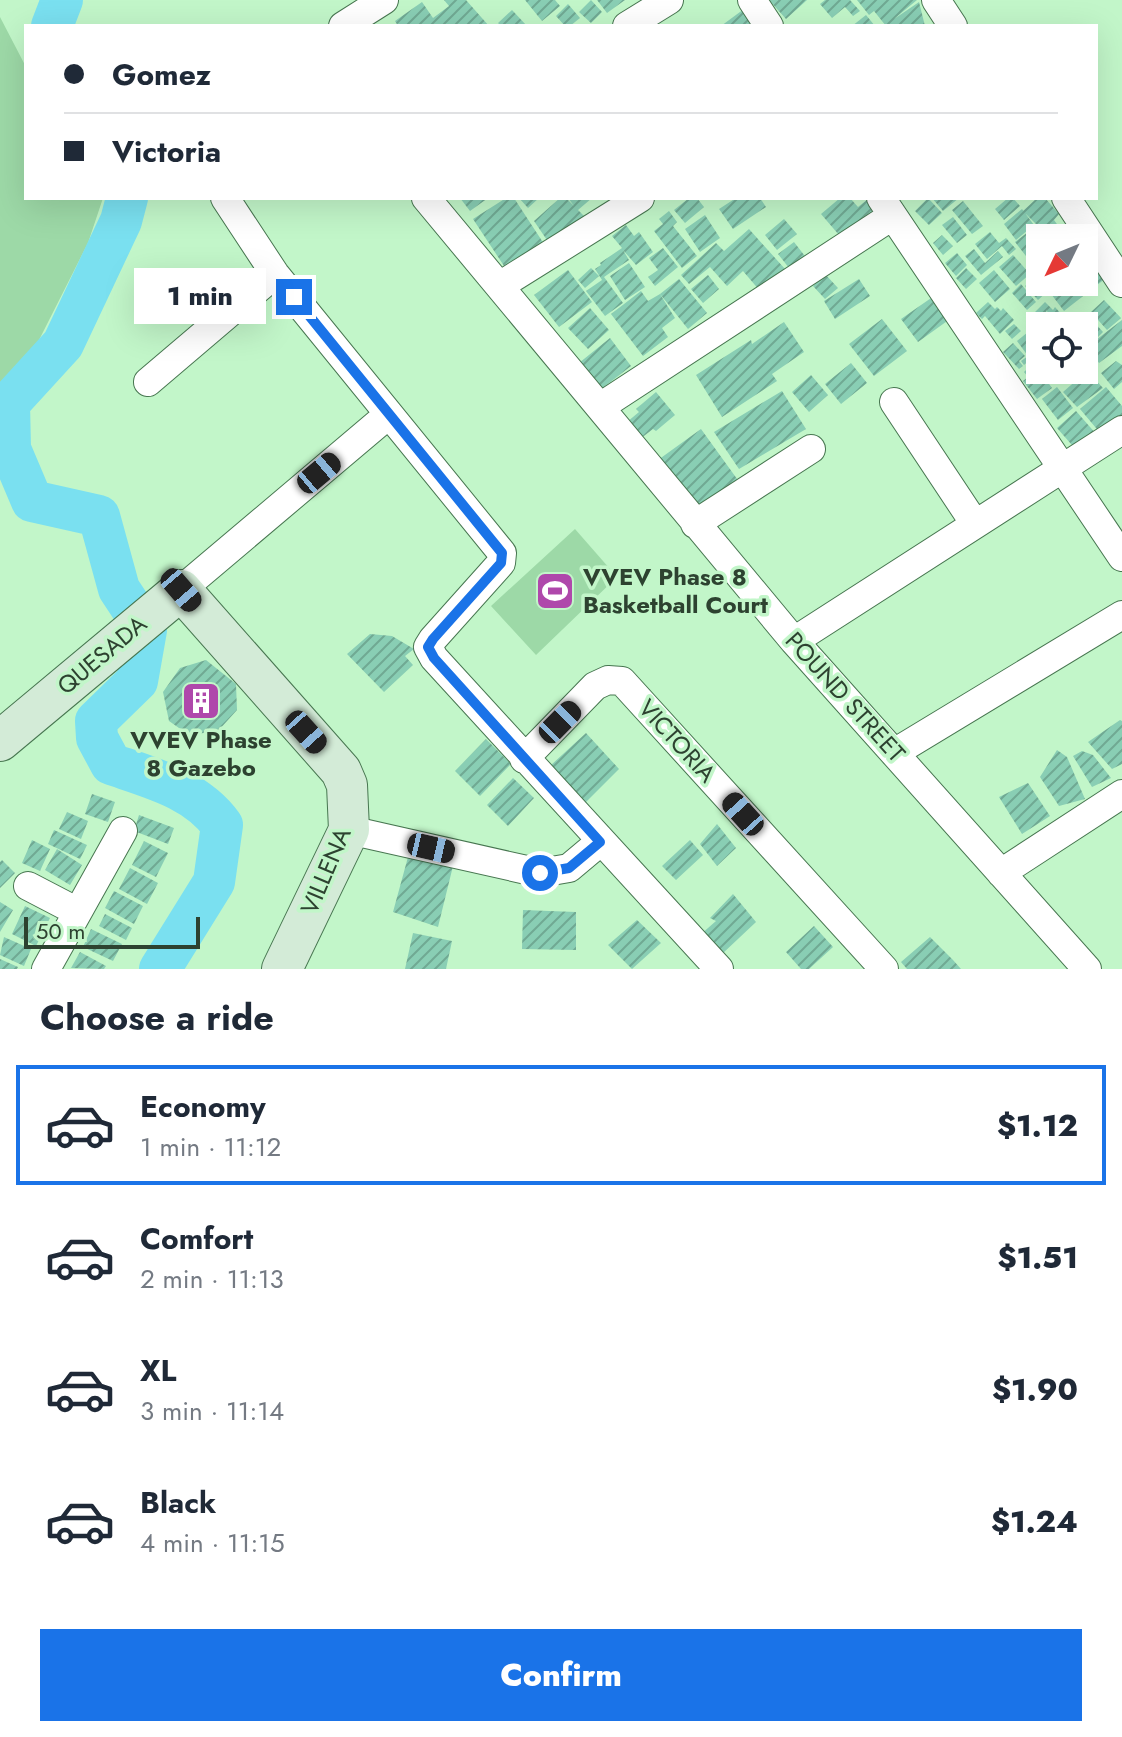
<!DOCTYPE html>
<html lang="en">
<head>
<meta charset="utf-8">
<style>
	body { margin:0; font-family:Jost,sans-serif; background:#f2f2f3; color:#1f2937; height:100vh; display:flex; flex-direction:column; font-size:30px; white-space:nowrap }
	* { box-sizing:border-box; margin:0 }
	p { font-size:26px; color:#747a83 }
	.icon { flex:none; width:44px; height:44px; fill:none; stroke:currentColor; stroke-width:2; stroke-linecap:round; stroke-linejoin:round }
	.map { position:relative; height:969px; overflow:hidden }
	.drawer { display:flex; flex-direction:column; background:#fff; flex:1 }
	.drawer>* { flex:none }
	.guide { position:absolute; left:24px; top:24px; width:1074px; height:176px; border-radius:0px; box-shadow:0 8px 32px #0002; display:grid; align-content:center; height:176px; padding:0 40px; background:#fff }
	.needle { width:52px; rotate:227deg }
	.buttons { position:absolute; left:1026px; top:224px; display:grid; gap:16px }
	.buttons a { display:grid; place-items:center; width:72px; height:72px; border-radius:0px; background:#fff; box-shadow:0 8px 32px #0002; font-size:40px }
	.scale { position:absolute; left:24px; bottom:20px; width:176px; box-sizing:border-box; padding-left:8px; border:4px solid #2d4230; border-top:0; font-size:22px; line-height:28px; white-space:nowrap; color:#2d4230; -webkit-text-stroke:6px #c2f6c9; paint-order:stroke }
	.end { position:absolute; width:36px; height:36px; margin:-18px; border:10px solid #1a73e8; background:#fff; box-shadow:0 0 0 4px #fff }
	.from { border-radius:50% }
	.bubble { position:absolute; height:56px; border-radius:0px; background:#fff; box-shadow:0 8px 32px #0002; font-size:26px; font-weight:800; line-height:56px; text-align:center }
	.car { position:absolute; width:24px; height:48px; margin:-24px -12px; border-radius:10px; box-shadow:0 0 6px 2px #0007; background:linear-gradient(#222 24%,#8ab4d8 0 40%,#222 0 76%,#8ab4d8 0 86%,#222 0) }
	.guide b { display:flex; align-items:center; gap:28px; height:76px; font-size:30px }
	.guide b+b { border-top:2px solid #e0e1e3 }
	.guide i { width:20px; height:20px; background:#1f2937 }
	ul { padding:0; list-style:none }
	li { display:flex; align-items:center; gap:24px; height:120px; margin:0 16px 12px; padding:0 24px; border:4px solid transparent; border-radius:0px }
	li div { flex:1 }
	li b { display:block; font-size:30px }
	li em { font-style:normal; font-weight:800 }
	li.selected { border-color:#1a73e8 }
	li>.icon { width:72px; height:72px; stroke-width:1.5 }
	h2 { padding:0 40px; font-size:36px; line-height:96px }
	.primary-button { display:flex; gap:16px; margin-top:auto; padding:16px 40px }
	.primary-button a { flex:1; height:92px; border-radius:0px; background:#1a73e8; color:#fff; font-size:32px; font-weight:800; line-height:92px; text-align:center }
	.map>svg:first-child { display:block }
	.park { fill:#9dd9a7 }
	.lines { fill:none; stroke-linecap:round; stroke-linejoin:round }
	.river { stroke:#7ae0f0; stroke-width:42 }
	.building { fill:url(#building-hatch) }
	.street-casing { stroke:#477650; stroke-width:30 }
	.secondary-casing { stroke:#477650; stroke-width:42 }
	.street { stroke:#fff; stroke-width:28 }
	.secondary { stroke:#d3ebd7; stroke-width:40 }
	.route { stroke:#1a73e8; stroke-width:10 }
	.labels { text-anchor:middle; stroke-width:7; stroke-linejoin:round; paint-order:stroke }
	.poi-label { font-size:24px; font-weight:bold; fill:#2d4230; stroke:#c2f6c9; text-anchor:start }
	.street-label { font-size:24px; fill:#2d4230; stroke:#c2f6c9 }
</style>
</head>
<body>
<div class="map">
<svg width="1122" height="969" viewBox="0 0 1122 969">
	<defs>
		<pattern id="building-hatch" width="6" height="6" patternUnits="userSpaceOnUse" patternTransform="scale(2)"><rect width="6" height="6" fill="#89ceb4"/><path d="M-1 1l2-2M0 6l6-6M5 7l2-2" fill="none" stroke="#70a993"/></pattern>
	</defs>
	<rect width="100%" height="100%" fill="#c2f6c9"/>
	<path class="park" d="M 0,17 L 26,67 L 26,198 L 103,198 L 88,243 L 37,344 L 0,383 Z
		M 575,529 L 617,577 L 536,655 L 491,606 Z"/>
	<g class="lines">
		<path class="river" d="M 52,26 L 62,0
			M 127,198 L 121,221 L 63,344 L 9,403 L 10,449 L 32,501 L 99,516 L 119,589 L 146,630 L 137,681 L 96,721 L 97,738 L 111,764 C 152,778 196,789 222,825 L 214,882 L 160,969"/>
	</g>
	<path class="building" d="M 444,0 L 466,0 L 489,26 L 398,26 L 395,21 L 422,2 L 433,18 L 449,6 Z
		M 525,0 L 555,0 L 560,6 L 542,21 Z
		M 591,0 L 602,12 L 591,23 L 579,12 Z
		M 597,0 L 625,0 L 607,13 Z
		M 769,0 L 807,0 L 786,19 Z
		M 825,0 L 850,0 L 860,11 L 853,16 L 845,7 L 832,18 L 820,4 Z
		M 857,0 L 917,0 L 894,19 L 919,2 L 925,26 L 886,26 L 874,11 L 869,15 Z
		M 568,4 L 580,18 L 570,26 L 565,26 L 556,16 Z
		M 744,9 L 756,26 L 721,26 Z
		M 512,10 L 527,26 L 501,26 L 498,23 Z
		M 866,15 L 875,26 L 852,26 Z
		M 460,198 L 488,198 L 470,211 Z
		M 506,198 L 514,198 L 546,247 L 508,272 L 473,219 Z
		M 519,198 L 539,198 L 528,208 Z
		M 560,198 L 566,198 L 574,206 L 568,198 L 592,198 L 578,210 L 586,218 L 551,246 L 534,221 Z
		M 689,198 L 697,198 L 704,207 L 685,223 L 674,210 Z
		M 736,198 L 760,198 L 766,207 L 733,229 L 719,209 Z
		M 840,198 L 850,198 L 858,207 L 868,199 L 880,213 L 845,242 L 821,214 Z
		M 928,198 L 942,213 L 929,225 L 915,211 Z
		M 932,198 L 959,198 L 943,211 Z
		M 1008,198 L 1013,198 L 1020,206 L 1004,220 L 995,209 Z
		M 1037,198 L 1045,198 L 1059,214 L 1054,220 L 1067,238 L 1040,238 L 1040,274 L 1015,242 L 1037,225 L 1023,211 Z
		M 963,201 L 983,226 L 972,234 L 952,210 Z
		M 1022,209 L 1034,225 L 1016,240 L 1004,224 Z
		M 669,211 L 677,222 L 673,226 L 697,256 L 682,268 L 654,231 L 663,224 L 659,219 Z
		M 705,215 L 720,238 L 700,252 L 685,229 Z
		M 953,217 L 967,235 L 957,243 L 942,225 Z
		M 784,219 L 797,234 L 777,250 L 765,235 Z
		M 626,225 L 634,236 L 639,232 L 653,252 L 636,265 L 623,250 L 629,260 L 604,277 L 623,303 L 605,316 L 586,291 L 602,280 L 595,269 L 601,265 L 600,263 L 622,248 L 612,236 Z
		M 749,229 L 785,269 L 760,291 L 743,271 L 727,286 L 710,267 L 689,284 L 681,275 L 716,243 L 724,251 Z
		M 990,232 L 999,243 L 1006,238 L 1016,249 L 1009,255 L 1002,246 L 987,259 L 975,244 Z
		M 942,235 L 953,246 L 943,255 L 933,243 Z
		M 794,242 L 808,260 L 793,273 L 778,254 Z
		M 663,248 L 678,267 L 655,286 L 648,277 L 658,270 L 649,258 Z
		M 974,249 L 985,263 L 998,251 L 1003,257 L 981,275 L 965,256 Z
		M 957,253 L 967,265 L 956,276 L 945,263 Z
		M 1013,255 L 1030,274 L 1016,286 L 999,267 Z
		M 1094,262 L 1106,278 L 1064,311 L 1048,290 L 1051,288 L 1047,282 L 1084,282 L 1084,265 L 1086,268 Z
		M 629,263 L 645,287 L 625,300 L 610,276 Z
		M 591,268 L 599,276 L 585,288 L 578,280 Z
		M 966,268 L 977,279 L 966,289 L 956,278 Z
		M 568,270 L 592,302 L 559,327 L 534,295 Z
		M 994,270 L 1010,289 L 995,302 L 979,283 Z
		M 825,274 L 838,288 L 825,299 L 813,286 Z
		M 708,275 L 719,289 L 703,303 L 691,289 Z
		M 1034,278 L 1047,292 L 1038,300 L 1025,286 Z
		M 679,279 L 707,313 L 688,329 L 660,294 Z
		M 859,279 L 870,296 L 835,319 L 824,301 Z
		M 1021,284 L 1036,302 L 1027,310 L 1012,293 Z
		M 641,291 L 648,301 L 660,294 L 675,318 L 662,328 L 668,337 L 643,356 L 611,314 Z
		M 934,296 L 950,319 L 918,342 L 901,319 Z
		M 1104,300 L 1121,318 L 1107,330 L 1091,312 Z
		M 988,302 L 995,309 L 997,307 L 1001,311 L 1003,308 L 1014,320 L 1000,334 L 985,316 L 982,319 L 976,313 Z
		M 1045,302 L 1053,310 L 1055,307 L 1070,324 L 1059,326 L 1046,310 L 1047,313 L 1037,323 L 1031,316 Z
		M 590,308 L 609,330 L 588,349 L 568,328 Z
		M 1085,312 L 1103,332 L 1092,343 L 1122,320 L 1122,346 L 1099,363 L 1087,347 L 1089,345 L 1084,339 L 1084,326 L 1070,326 Z
		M 1048,315 L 1054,326 L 1040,326 L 1040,344 L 1031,330 Z
		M 882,319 L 907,351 L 874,376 L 849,344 Z
		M 784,322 L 804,352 L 772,374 L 777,381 L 722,417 L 696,375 L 751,340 L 752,344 Z
		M 1014,324 L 1021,331 L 1012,339 L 1005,331 Z
		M 1028,332 L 1040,347 L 1040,351 L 1024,365 L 1021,361 L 1028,356 L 1017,341 Z
		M 610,338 L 631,366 L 600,390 L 579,363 Z
		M 1013,343 L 1025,356 L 1019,361 L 1023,366 L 1019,369 L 1003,352 Z
		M 1040,354 L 1040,371 L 1038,373 L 1029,364 Z
		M 1084,356 L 1091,366 L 1075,377 L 1071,370 L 1084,370 Z
		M 1116,361 L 1122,365 L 1122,382 L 1114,389 L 1101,373 Z
		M 851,363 L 867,383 L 841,404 L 825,384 Z
		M 1029,367 L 1038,378 L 1042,374 L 1052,388 L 1037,399 L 1023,381 L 1028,377 L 1024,372 Z
		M 1090,374 L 1103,388 L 1077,407 L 1063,392 L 1079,378 L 1082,381 Z
		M 811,375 L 828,395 L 809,412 L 792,392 Z
		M 1057,387 L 1073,408 L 1058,420 L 1042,399 Z
		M 1106,387 L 1122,406 L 1122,416 L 1101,434 L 1080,409 Z
		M 782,391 L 806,429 L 739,469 L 714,432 Z
		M 656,392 L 675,415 L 656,431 L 653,429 L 640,439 L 627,422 L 639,412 L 636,409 Z
		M 1076,411 L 1097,435 L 1078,452 L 1057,428 Z
		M 701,429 L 740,483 L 698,514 L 658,460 Z
		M 370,634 L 392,636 L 414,649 L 405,656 L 413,665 L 384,692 L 347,654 Z
		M 206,660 L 236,684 L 237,710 L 218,731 L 189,735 L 169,721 L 163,692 L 180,668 Z
		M 1120,720 L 1122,721 L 1122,764 L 1112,769 L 1088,742 Z
		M 586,733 L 619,769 L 585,803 L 550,766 Z
		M 486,739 L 511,764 L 480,796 L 455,771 Z
		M 1057,750 L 1067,757 L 1085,799 L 1059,806 L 1040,777 Z
		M 1082,751 L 1093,755 L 1111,778 L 1092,787 L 1073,756 Z
		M 513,778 L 534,798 L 508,826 L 487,805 Z
		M 1028,783 L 1050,816 L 1022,834 L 999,797 Z
		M 92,794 L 115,802 L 108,822 L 85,814 Z
		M 67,812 L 88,821 L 81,839 L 59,829 Z
		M 139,815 L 174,828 L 168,844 L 134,831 Z
		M 717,824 L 736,848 L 717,866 L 700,844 Z
		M 54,830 L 87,845 L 80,859 L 48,844 Z
		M 32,840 L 50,849 L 40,871 L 22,863 Z
		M 690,840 L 703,855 L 676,880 L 662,866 Z
		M 144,841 L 168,853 L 156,877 L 132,865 Z
		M 57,849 L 82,865 L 70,885 L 45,870 Z
		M 408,857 L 453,866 L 438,927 L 393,912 Z
		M 2,860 L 15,873 L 0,888 L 0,862 Z
		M 130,868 L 158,883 L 147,904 L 119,889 Z
		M 114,891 L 143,906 L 134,924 L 105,908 Z
		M 733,894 L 756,922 L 721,955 L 700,935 L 716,921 L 710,918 Z
		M 0,902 L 13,910 L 0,932 Z
		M 25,906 L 50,918 L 36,946 L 12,934 Z
		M 523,910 L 576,912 L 576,950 L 522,949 Z
		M 105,914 L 132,928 L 126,940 L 99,926 Z
		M 637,920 L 661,943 L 632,969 L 608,945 Z
		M 814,926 L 833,947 L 809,969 L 801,969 L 786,952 Z
		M 91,929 L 122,944 L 113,961 L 83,947 Z
		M 413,933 L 452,941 L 446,969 L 405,969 Z
		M 4,937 L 31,949 L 24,966 L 0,955 Z
		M 930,937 L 953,960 L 961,969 L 907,969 L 901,962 Z
		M 80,952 L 106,966 L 104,969 L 71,968 Z
		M 0,959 L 18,967 L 17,969 L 0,969 Z"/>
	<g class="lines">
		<g class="street-casing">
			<path id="street" d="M 752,0 L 769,26
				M 936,0 L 953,26
				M 343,26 L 384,0
				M 627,26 L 669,0
				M 225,198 L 275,274 L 502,553 L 501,563 L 433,639 L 428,647 L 434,658 L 719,969
				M 426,198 L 794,641 L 1087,969
				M 881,198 L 1122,557
				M 1066,198 L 1122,283
				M 501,285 L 640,198
				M 148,382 L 275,274
				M 894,402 L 975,524
				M 600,407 L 892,216
				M 695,524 L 811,449
				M 181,590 L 388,415
				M 794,641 L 1122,430
				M 894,753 L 1122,615
				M 524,759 L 595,686 L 608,680 L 622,681 L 884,969
				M 349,830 L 540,873 L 569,868 L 600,842
				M 1001,873 L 1122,794
				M 28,886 L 76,911
				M 46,969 L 123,831"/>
		</g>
		<g class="secondary-casing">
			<path id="secondary" d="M 0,741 L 181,590 L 341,771 L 347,785 L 349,830 L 282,969"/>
		</g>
		<use href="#street" class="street"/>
		<use href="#secondary" class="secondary"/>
	</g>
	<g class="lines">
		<path class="route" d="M 294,297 L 502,553 L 501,563 L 433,639 L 428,647 L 434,658 L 600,842 L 569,868 L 540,873"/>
	</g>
	<defs>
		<g id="stadium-square" transform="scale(2)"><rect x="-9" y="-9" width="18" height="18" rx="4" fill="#af48ab" stroke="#c2f6c9"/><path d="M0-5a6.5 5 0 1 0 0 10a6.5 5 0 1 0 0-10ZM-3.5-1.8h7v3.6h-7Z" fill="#fff"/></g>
		<g id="building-square" transform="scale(2)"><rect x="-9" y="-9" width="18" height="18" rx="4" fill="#af48ab" stroke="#c2f6c9"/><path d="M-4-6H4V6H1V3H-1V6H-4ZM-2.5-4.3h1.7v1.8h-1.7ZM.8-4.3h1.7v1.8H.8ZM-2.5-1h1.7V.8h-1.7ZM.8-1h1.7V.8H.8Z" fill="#fff"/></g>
	</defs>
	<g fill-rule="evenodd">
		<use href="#stadium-square" x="555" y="591"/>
		<use href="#building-square" x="201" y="701"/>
	</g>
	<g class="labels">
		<g class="poi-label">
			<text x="583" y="585">VVEV Phase 8<tspan x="583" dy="28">Basketball Court</tspan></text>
			<text x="201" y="748" text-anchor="middle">VVEV Phase<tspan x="201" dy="28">8 Gazebo</tspan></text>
		</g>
		<g class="street-label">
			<text transform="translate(102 655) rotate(-40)" y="8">QUESADA</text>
			<text transform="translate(845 697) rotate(48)" y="8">POUND STREET</text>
			<text transform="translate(677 741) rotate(48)" y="8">VICTORIA</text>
			<text transform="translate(326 871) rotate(-67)" y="8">VILLENA</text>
		</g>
	</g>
</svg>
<div class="buttons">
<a><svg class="needle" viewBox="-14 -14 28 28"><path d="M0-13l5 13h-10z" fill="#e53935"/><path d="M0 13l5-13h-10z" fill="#747a83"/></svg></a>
<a><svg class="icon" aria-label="locate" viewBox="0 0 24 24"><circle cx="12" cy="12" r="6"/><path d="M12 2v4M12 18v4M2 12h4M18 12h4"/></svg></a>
</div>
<div class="scale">50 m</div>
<i class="end from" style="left:540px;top:873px"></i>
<i class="end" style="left:294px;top:297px"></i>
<div class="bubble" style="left:134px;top:268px;width:132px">1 min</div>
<i class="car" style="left:319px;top:473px;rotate:50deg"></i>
<i class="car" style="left:181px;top:590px;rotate:139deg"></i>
<i class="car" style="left:560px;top:722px;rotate:45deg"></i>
<i class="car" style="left:306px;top:732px;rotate:138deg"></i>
<i class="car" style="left:743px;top:814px;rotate:318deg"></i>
<i class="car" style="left:431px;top:848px;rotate:103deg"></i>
<div class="guide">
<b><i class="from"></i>Gomez</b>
<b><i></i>Victoria</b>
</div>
</div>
<section class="drawer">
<h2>Choose a ride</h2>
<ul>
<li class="selected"><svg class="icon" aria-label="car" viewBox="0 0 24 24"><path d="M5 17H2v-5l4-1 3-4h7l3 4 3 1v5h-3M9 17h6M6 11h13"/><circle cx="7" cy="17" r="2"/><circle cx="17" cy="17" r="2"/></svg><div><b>Economy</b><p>1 min · 11:12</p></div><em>$1.12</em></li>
<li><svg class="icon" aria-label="car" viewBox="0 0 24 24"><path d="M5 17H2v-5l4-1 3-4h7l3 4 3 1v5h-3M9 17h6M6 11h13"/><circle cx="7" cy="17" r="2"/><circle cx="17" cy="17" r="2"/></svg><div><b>Comfort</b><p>2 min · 11:13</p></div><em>$1.51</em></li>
<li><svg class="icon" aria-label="car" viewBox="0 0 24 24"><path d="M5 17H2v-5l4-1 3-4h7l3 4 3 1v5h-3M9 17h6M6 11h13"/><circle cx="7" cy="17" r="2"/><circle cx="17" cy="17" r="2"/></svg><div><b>XL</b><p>3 min · 11:14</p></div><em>$1.90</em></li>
<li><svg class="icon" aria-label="car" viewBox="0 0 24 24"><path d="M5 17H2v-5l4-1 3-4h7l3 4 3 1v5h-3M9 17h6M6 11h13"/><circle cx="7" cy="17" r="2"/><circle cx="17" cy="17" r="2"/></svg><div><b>Black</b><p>4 min · 11:15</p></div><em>$1.24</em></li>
</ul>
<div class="primary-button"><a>Confirm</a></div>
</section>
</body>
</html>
